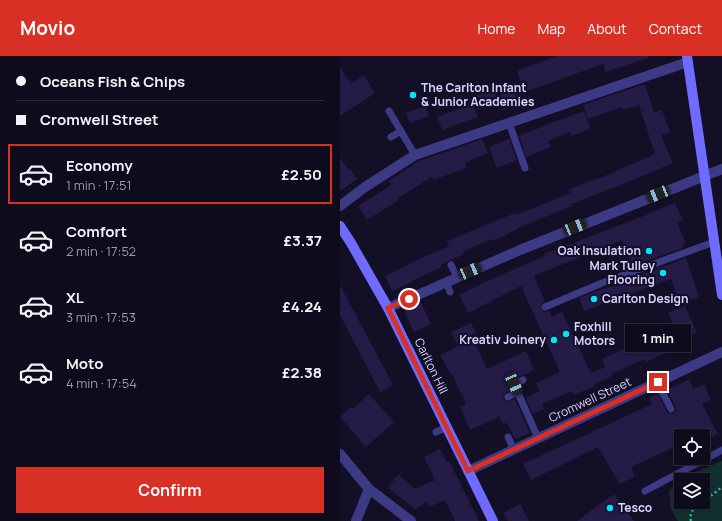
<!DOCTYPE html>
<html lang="en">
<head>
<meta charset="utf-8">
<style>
	body { margin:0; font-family:Manrope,sans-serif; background:#171425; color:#f1f3f6; height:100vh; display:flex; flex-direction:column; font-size:15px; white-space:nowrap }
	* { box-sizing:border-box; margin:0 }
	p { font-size:13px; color:#9b9ba3 }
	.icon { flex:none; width:22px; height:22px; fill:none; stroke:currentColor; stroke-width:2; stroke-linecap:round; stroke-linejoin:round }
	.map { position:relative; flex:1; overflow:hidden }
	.sheet { display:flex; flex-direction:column; background:#0e0b1c; width:340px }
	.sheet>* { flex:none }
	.top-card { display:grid; align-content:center; height:88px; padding:0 16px; background:#0e0b1c }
	.fabs { position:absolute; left:334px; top:373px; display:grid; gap:8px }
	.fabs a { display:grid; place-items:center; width:36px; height:36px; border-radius:0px; background:#0e0b1c; box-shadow:0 2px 6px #0003,0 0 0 1px #2e2b3b; font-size:20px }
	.end { position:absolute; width:18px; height:18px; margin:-9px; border:5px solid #d93025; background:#fff; box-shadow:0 0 0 2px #fff }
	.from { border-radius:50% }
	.bubble { position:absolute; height:28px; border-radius:0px; background:#0e0b1c; box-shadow:0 2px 6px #0003,0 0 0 1px #2e2b3b; font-size:13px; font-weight:700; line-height:28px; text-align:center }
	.car { position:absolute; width:12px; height:24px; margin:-12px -6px; border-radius:5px; box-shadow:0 0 3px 1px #0007; background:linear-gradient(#222 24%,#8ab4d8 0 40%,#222 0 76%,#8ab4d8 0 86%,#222 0) }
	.top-card b { display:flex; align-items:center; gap:14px; height:38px; font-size:15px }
	.top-card b+b { border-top:1px solid #2e2b3b }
	.top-card i { width:10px; height:10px; background:#f1f3f6 }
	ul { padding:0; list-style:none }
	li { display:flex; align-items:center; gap:12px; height:60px; margin:0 8px 6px; padding:0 8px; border:2px solid transparent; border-radius:0px }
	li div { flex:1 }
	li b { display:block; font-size:15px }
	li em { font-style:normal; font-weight:700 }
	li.on { border-color:#d93025 }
	li>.icon { width:36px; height:36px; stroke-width:1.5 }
	.primary-button { display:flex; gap:8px; margin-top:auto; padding:8px 16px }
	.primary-button a { flex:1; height:46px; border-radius:0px; background:#d93025; color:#fff; font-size:16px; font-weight:700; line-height:46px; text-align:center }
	header { display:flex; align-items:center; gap:24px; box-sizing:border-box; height:56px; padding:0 20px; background:#d93025; color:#fff }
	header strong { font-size:19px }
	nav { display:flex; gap:22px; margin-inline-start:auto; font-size:14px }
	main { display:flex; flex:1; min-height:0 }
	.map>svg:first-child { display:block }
	.green { fill:#12302f; fill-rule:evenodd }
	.building { fill:#241b47 }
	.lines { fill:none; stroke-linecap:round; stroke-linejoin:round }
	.path { stroke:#2fb8b0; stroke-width:2.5; stroke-dasharray:2 3; stroke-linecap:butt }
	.lane { stroke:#3d3a85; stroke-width:7 }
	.street { stroke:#3d3a85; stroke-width:10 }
	.secondary { stroke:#6f6bff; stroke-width:10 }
	.route { stroke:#d93025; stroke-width:5 }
	.poi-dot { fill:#00e5ff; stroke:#130f26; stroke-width:1.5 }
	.labels { text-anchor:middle; stroke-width:4; stroke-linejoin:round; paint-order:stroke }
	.poi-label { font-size:12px; font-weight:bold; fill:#d9d4ff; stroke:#130f26; text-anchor:start }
	.street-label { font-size:12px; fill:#d9d4ff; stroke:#130f26 }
</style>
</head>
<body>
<header>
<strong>Movio</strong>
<nav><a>Home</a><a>Map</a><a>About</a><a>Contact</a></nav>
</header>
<main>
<section class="sheet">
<div class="top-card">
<b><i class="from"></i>Oceans Fish &amp; Chips</b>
<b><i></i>Cromwell Street</b>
</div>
<ul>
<li class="on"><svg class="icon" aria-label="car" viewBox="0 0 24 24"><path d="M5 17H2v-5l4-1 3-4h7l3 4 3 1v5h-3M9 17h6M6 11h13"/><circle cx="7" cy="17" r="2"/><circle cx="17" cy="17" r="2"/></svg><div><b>Economy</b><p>1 min · 17:51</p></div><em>£2.50</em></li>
<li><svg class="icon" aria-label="car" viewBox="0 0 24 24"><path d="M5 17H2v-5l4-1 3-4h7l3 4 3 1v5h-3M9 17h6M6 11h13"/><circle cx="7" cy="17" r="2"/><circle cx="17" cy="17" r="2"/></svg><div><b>Comfort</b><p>2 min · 17:52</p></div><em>£3.37</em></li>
<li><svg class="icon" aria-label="car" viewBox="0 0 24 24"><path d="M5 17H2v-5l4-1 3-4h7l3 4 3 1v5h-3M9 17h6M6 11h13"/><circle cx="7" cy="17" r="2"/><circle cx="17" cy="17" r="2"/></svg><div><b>XL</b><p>3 min · 17:53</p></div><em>£4.24</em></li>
<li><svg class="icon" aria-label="car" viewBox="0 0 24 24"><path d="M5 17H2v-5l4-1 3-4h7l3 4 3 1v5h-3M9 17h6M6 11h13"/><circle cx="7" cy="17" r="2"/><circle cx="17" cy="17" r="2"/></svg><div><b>Moto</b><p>4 min · 17:54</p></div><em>£2.38</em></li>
</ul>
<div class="primary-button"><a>Confirm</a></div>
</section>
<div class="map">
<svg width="382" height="465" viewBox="0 0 382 465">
	<rect width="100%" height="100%" fill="#130f26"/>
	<path class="green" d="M 382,405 L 382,465 L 338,465 L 331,453 L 329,435 L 340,423 ZM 341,424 L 363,424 L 363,446 L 341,446 Z"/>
	<path class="building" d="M 217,0 L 308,0 L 308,2 L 266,16 L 263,8 L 185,36 L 177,15 Z
		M 0,11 L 11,28 L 24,19 L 35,37 L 0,60 Z
		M 305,28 L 314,56 L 322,54 L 330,76 L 321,79 L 333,107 L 272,133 L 272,132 L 232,148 L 232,150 L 181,171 L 162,181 L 152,185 L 151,183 L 123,196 L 124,198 L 108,205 L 101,209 L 102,211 L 72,225 L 72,226 L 52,235 L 45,220 L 68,209 L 68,208 L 109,190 L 107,185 L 155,165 L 175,157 L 176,159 L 205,147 L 230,137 L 228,134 L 258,122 L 258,123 L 315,98 L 299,49 L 283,54 L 282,51 L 248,63 L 243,49 Z
		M 154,34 L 158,46 L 138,52 L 134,40 Z
		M 173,34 L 179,48 L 163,54 L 157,40 Z
		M 132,48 L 138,61 L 102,74 L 97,61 Z
		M 85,50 L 89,60 L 70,67 L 66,57 Z
		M 244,55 L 250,73 L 231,80 L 230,76 L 208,85 L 211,91 L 186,101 L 179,80 L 214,66 Z
		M 142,83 L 148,97 L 125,107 L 127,112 L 93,124 L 92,121 L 58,142 L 59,144 L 27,164 L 18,150 L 51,129 L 49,125 L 79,105 Z
		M 169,83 L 177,104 L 157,112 L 149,91 Z
		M 0,102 L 9,114 L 10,113 L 17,123 L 0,135 Z
		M 335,147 L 343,164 L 337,166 L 346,188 L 342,189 L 343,192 L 293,210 L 282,184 L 194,220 L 205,246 L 201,248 L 201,253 L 204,256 L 209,255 L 212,261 L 222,256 L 251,317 L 265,311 L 262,303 L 292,289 L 293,292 L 335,273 L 328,257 L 345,250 L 357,277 L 330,288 L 332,294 L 306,306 L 305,303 L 271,318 L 272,320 L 254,328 L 255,330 L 234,339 L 232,335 L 202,348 L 204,353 L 193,358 L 186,342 L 200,335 L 196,327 L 220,316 L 181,230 L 128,257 L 119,239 L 145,226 L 205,200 L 204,198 L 291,165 Z
		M 346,202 L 359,241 L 340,248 L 331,223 L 244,255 L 239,242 Z
		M 0,229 L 53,329 L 40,336 L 0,259 Z
		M 81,246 L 91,268 L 74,276 L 64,255 Z
		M 131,267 L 136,277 L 131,279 L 147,313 L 186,295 L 194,314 L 170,325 L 169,328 L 171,334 L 165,337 L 163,341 L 164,344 L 168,346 L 175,343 L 190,377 L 175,383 L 167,367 L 163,368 L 159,361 L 130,374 L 120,351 L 126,348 L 112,318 L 111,319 L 100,299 L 118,290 L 111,276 Z
		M 349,323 L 353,333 L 364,328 L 371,344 L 362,348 L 378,378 L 363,385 L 363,380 L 341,380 L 341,388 L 291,411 L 295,421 L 280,428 L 258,391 L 191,424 L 183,408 L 312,348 L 309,342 L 318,338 L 327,356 L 330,358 L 334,357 L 336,354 L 336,351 L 327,334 Z
		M 29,338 L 54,366 L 26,391 L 0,361 L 11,351 L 13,353 Z
		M 100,393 L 107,406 L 109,405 L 139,465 L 115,465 L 105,444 L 89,451 L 87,446 L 75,453 L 48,432 L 58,418 L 75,433 L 95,424 L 84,401 Z
		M 274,438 L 294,465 L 237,465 Z
		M 180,448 L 189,465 L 168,465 L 163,457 Z"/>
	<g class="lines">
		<path class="path" d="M 363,446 L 382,431
			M 351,465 L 350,461 L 353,453 L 363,446"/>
		<path class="lane" d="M 49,55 L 75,99
			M 169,67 L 185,112
			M 51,81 L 61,75
			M 111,209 L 117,221
			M 106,226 L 110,236
			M 205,251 L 262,227 L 374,186
			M 183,324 L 174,328 L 198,382
			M 317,326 L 331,353
			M 168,341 L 177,336
			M 96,376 L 107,371
			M 168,381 L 174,394
			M 305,435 L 382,394"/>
		<path class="street" d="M 0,150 L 25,131 L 75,99 L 348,6
			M 48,252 L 180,194 L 382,113
			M 0,398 L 29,433 L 71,465
			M 128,415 L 382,296
			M 16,465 L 29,433"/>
		<path class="secondary" d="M 347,0 L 382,239
			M 0,170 L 11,187 L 48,252 L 153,465"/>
	</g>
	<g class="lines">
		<path class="route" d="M 69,243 L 48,252 L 128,415 L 318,326"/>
	</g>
	<g class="poi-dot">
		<circle cx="73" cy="39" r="4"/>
		<circle cx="309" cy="195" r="4"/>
		<circle cx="323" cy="217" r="4"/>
		<circle cx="254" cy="243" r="4"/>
		<circle cx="226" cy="278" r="4"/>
		<circle cx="214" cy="284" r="4"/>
		<circle cx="270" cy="452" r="4"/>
	</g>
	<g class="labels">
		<g class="poi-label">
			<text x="81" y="36">The Carlton Infant<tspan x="81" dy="14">&amp; Junior Academies</tspan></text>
			<text x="301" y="199" text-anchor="end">Oak Insulation</text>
			<text x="315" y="214" text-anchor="end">Mark Tulley<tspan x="315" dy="14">Flooring</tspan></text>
			<text x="262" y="247">Carlton Design</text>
			<text x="234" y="275">Foxhill<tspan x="234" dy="14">Motors</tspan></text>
			<text x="206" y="288" text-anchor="end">Kreativ Joinery</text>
			<text x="278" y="456">Tesco</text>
		</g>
		<g class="street-label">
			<text transform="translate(91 310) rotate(64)" y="4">Carlton Hill</text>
			<text transform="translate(250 344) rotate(-25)" y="4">Cromwell Street</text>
		</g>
	</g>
</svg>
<div class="fabs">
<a><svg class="icon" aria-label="locate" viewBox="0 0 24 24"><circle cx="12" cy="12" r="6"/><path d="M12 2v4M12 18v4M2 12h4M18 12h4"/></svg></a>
<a><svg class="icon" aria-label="layers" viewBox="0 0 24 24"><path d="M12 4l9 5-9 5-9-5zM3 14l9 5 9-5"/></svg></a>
</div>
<i class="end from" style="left:69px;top:243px"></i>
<i class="end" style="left:318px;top:326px"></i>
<div class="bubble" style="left:285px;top:268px;width:66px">1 min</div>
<i class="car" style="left:318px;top:138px;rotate:248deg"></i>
<i class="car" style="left:235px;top:171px;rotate:68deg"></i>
<i class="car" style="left:130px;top:215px;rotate:67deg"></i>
<i class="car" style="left:174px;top:328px;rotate:156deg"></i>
</div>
</main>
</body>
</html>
